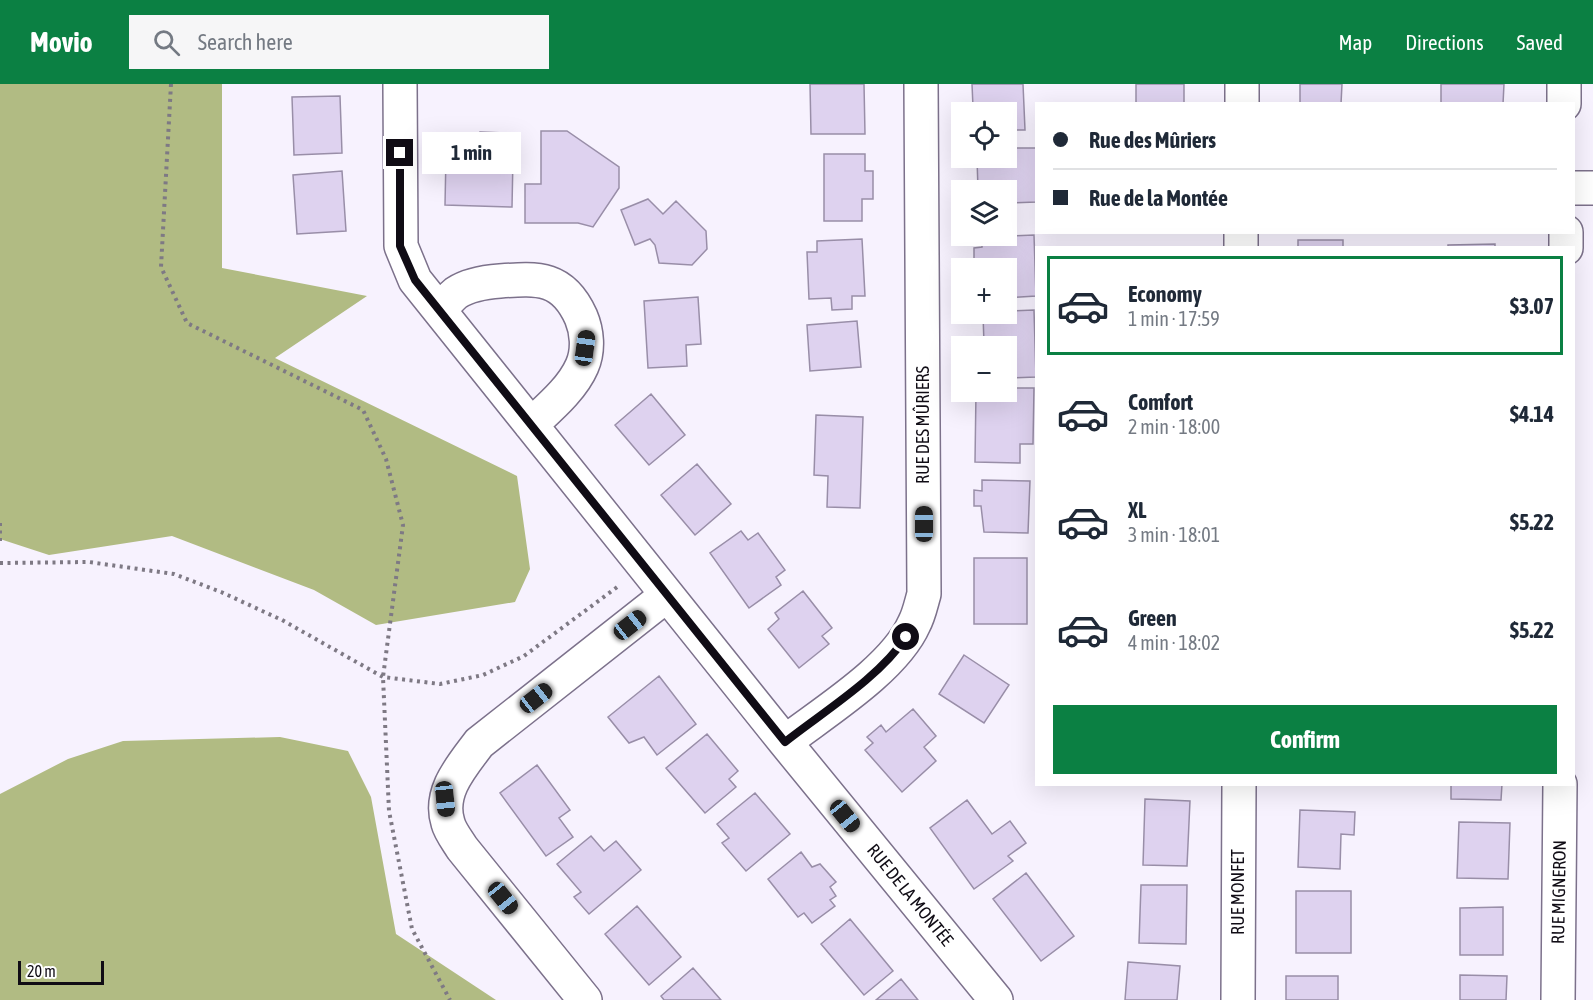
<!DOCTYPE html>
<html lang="en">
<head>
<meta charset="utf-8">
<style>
	body { margin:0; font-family:"Asap Condensed",sans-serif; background:#f6f6f7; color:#1f2937; height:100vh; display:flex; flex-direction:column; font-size:22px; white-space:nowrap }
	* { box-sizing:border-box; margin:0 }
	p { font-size:20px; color:#747a83 }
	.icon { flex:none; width:33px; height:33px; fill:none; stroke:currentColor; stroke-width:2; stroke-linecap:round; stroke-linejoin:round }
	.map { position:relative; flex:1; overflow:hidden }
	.drawer { position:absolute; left:1035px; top:162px; width:540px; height:540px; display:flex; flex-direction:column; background:#fff; border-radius:0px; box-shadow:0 6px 24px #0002 }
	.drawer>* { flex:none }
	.top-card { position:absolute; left:1035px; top:18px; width:540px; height:132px; border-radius:0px; box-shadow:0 6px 24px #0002; display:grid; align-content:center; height:132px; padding:0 18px; background:#fff }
	.tools { position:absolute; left:951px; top:18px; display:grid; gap:12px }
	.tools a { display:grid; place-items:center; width:66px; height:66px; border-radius:0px; background:#fff; box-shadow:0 6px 24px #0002; font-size:30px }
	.scale { position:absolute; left:18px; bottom:15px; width:86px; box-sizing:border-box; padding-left:6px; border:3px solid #100c15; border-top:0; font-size:16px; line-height:21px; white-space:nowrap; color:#100c15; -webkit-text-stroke:4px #fff; paint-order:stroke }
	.end { position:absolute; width:27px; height:27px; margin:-14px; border:8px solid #100c15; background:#fff; box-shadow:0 0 0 3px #fff }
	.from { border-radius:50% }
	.bubble { position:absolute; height:42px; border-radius:0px; background:#fff; box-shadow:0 6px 24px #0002; font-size:20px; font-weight:700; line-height:42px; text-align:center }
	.car { position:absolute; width:18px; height:36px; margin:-18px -9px; border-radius:8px; box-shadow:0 0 4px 2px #0007; background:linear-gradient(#222 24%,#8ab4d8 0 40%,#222 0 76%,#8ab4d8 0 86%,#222 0) }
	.top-card b { display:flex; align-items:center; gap:21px; height:57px; font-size:22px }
	.top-card b+b { border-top:2px solid #e0e1e3 }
	.top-card i { width:15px; height:15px; background:#1f2937 }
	ul { padding:10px 0 0; list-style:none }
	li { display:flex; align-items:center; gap:18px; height:99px; margin:0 12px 9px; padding:0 6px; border:3px solid transparent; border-radius:0px }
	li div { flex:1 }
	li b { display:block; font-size:22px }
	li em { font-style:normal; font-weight:700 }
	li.active { border-color:#0b8043 }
	li>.icon { width:54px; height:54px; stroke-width:1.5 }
	.button { display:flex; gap:12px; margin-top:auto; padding:12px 18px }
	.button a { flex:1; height:69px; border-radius:0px; background:#0b8043; color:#fff; font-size:24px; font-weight:700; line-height:69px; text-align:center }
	header { display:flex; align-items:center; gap:36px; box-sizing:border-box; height:84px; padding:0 30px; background:#0b8043; color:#fff }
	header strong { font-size:28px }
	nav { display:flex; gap:33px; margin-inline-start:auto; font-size:21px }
	.search { width:420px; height:54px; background:#f6f6f7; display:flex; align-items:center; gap:15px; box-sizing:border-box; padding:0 21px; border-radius:0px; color:#747a83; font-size:22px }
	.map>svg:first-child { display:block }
	.forest { fill:#b1bb83 }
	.building { fill:#ded2ef; stroke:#998ea8; stroke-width:1.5 }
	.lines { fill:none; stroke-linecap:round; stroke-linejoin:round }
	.street-casing { stroke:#7c718b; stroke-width:36 }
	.path { stroke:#7e7984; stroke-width:4; stroke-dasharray:3 4.5; stroke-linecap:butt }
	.street { stroke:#fff; stroke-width:33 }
	.route { stroke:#100c15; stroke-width:8 }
	.labels { text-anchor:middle; stroke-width:4.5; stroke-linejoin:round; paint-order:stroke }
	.street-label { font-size:18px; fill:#100c15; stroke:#fff }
</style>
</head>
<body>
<header>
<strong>Movio</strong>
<div class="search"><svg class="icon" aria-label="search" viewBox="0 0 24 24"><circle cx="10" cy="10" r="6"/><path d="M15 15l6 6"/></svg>Search here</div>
<nav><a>Map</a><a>Directions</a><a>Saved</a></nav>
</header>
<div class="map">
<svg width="1593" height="916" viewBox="0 0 1593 916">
	<rect width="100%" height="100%" fill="#f7f2fe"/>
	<path class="forest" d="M 0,0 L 222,0 L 222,184 L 367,212 L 275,274 L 517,392 L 530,485 L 515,518 L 376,541 L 314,506 L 172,452 L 49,471 L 0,455 Z
		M 280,653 L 348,667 L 371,713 L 396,850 L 496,916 L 0,916 L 0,710 L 68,675 L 123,657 Z"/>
	<path class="building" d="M 810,0 L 864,0 L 865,50 L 811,50 Z
		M 972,0 L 1023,0 L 1025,46 L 1006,46 L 1006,28 L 982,28 L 982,23 L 973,23 Z
		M 1136,0 L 1184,0 L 1184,20 L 1136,20 Z
		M 1300,0 L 1342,0 L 1341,20 L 1300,20 Z
		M 1441,0 L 1504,0 L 1503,20 L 1441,20 Z
		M 340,12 L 342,69 L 294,71 L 292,13 Z
		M 541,47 L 567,47 L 619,83 L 619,104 L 593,143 L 578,139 L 525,139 L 525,100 L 541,100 Z
		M 480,48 L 505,49 L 505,73 L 513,73 L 512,123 L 445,121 L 446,71 L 463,72 L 463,61 L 479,62 Z
		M 1006,64 L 1036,64 L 1036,118 L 1006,119 L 1006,106 L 978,106 L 977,74 L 1006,74 Z
		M 824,70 L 865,70 L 865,87 L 873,87 L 873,115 L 862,115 L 862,137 L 824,137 Z
		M 342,87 L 346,147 L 297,150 L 293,91 Z
		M 648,115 L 663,130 L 676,117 L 706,147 L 707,165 L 692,181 L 659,179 L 655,161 L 650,155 L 635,161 L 621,126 Z
		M 1034,151 L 1036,212 L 1006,214 L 1006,184 L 982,184 L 982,180 L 974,180 L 974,164 L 982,163 L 982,153 Z
		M 862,155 L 865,212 L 852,212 L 852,225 L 832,226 L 831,214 L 809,215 L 807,168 L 817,168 L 817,157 Z
		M 1298,156 L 1343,156 L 1343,164 L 1298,164 Z
		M 1495,160 L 1495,164 L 1448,164 L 1448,161 Z
		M 698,213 L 701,260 L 686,261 L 687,282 L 648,284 L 644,217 Z
		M 1034,226 L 1036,293 L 1006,294 L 1006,262 L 977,262 L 977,260 L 984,260 L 983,230 L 1006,230 L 1006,227 Z
		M 857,237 L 861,283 L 810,287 L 807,241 Z
		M 1006,304 L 1034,304 L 1033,360 L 1020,360 L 1020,379 L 975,378 L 976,308 L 1006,308 Z
		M 651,310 L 685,351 L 649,381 L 615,341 Z
		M 816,331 L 863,333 L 860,424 L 827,423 L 828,392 L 814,391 Z
		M 697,380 L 731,420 L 695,451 L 661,411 Z
		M 982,396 L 1030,397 L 1028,449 L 984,448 L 981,422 L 974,422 L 974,406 L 982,407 Z
		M 741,447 L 748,456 L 758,449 L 785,486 L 776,493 L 781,501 L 749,524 L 710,469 Z
		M 974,474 L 1027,474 L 1027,540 L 974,540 Z
		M 803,507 L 832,544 L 822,552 L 829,560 L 799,584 L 768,545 L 779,535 L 775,529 Z
		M 964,571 L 1009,601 L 984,639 L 939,610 Z
		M 659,592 L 696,640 L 657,671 L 644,653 L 629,659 L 608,633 Z
		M 913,625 L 936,652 L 924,663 L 936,677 L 902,708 L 865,666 L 873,659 L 867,653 L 881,641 L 886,648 Z
		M 707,650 L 738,687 L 729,695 L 736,703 L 705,729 L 666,684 Z
		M 537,681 L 570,726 L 559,734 L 573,753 L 546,772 L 500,709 Z
		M 1451,700 L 1502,700 L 1501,716 L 1451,715 Z
		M 755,709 L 790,750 L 746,787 L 722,759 L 729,754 L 717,740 Z
		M 1145,715 L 1190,717 L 1187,782 L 1143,781 Z
		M 967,716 L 992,750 L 1010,737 L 1026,759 L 1008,772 L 1013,777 L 974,805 L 930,744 Z
		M 1300,726 L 1355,728 L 1354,751 L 1341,750 L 1340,785 L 1298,783 Z
		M 1459,738 L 1510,739 L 1508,795 L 1457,794 Z
		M 591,752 L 604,767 L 616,757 L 641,786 L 589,830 L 574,813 L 581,808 L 557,780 Z
		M 801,768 L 812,783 L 820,780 L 836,798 L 830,803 L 836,812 L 830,816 L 835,822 L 812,839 L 804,829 L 798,833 L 768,795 Z
		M 1026,789 L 1074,852 L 1041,877 L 993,815 Z
		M 1141,801 L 1187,801 L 1186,860 L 1139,859 Z
		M 1296,807 L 1351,807 L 1351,869 L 1296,869 Z
		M 637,822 L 681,873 L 649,901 L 605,850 Z
		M 1503,823 L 1503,871 L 1460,871 L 1460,824 Z
		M 850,835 L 893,887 L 864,911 L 821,860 Z
		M 1128,878 L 1180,882 L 1177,916 L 1125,916 Z
		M 693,884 L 721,916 L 664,916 L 661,912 Z
		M 1460,891 L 1507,892 L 1506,916 L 1460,916 Z
		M 1286,892 L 1338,892 L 1338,916 L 1286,916 Z
		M 901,895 L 918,916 L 876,916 Z"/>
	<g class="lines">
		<g class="street-casing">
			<path id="street" d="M 400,0 L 401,162 L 415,196 L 785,658 L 996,916
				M 1564,0 L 1564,20
				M 1242,20 L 1242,0
				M 1574,104 L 1593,104
				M 1241,164 L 1241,148
				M 1566,164 L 1566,148
				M 440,226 C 445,220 450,214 456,209 C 468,201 486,198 500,197 C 539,194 563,193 581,233 C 587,247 589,266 582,282 C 572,305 549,324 531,341
				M 785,658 C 824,628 894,585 914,540 C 919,531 921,520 924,510 L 921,0
				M 585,916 L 462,764 C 457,756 450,747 448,739 C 438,708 462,682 479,659 L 667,511
				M 1238,916 L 1239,700
				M 1558,916 L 1560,700"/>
		</g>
		<path class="path" d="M 171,0 L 161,183 L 187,239 L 363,326 L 386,375 L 403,441 L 383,593 L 389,727 L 412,845 L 450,916
			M 0,439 L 0,459
			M 0,479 L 89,478 L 174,490 L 221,508 L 282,536 L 383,593 L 440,600 L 483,591 L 524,572 L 620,501"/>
		<use href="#street" class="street"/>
	</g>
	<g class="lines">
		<path class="route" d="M 400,69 L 400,162 L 415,196 L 785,658 C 823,628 880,593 906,553"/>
	</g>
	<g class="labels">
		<g class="street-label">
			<text transform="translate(923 341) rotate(-90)" y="6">RUE DES MÛRIERS</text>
			<text transform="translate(1238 808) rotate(-90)" y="6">RUE MONFET</text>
			<text transform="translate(1559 808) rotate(-89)" y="6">RUE MIGNERON</text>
			<text transform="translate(910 811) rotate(51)" y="6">RUE DE LA MONTÉE</text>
		</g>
	</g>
</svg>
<div class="tools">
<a><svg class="icon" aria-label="locate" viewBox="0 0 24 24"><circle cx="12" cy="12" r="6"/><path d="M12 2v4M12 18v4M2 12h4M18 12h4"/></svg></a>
<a><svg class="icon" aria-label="layers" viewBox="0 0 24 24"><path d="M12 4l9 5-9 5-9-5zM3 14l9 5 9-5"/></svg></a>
<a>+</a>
<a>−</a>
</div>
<div class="scale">20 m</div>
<i class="end from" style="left:906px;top:553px"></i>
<i class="end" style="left:400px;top:69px"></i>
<div class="bubble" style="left:422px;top:48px;width:99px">1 min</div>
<i class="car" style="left:585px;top:264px;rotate:8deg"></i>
<i class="car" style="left:924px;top:440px;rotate:0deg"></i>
<i class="car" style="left:630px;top:541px;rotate:52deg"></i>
<i class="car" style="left:536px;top:614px;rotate:52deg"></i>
<i class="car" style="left:445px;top:715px;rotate:174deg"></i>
<i class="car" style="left:845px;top:732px;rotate:141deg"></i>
<i class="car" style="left:503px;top:814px;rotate:141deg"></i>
<div class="top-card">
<b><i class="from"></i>Rue des Mûriers</b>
<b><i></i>Rue de la Montée</b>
</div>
<section class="drawer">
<ul>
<li class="active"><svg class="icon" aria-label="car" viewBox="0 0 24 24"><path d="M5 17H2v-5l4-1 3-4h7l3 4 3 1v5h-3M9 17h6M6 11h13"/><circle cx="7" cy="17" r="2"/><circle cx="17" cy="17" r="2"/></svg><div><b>Economy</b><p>1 min · 17:59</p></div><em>$3.07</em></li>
<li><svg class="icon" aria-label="car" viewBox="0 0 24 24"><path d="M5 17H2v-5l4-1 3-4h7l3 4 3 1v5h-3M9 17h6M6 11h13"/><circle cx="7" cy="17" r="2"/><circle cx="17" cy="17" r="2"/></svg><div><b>Comfort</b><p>2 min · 18:00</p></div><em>$4.14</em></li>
<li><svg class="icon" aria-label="car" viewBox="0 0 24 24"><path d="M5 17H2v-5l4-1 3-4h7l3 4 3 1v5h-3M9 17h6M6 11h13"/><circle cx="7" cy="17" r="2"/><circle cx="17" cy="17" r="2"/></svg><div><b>XL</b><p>3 min · 18:01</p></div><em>$5.22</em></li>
<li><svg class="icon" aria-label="car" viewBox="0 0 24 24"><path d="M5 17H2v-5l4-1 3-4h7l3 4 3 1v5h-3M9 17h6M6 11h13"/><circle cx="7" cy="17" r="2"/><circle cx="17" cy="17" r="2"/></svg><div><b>Green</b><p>4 min · 18:02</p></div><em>$5.22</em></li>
</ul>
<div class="button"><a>Confirm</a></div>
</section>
</div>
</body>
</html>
